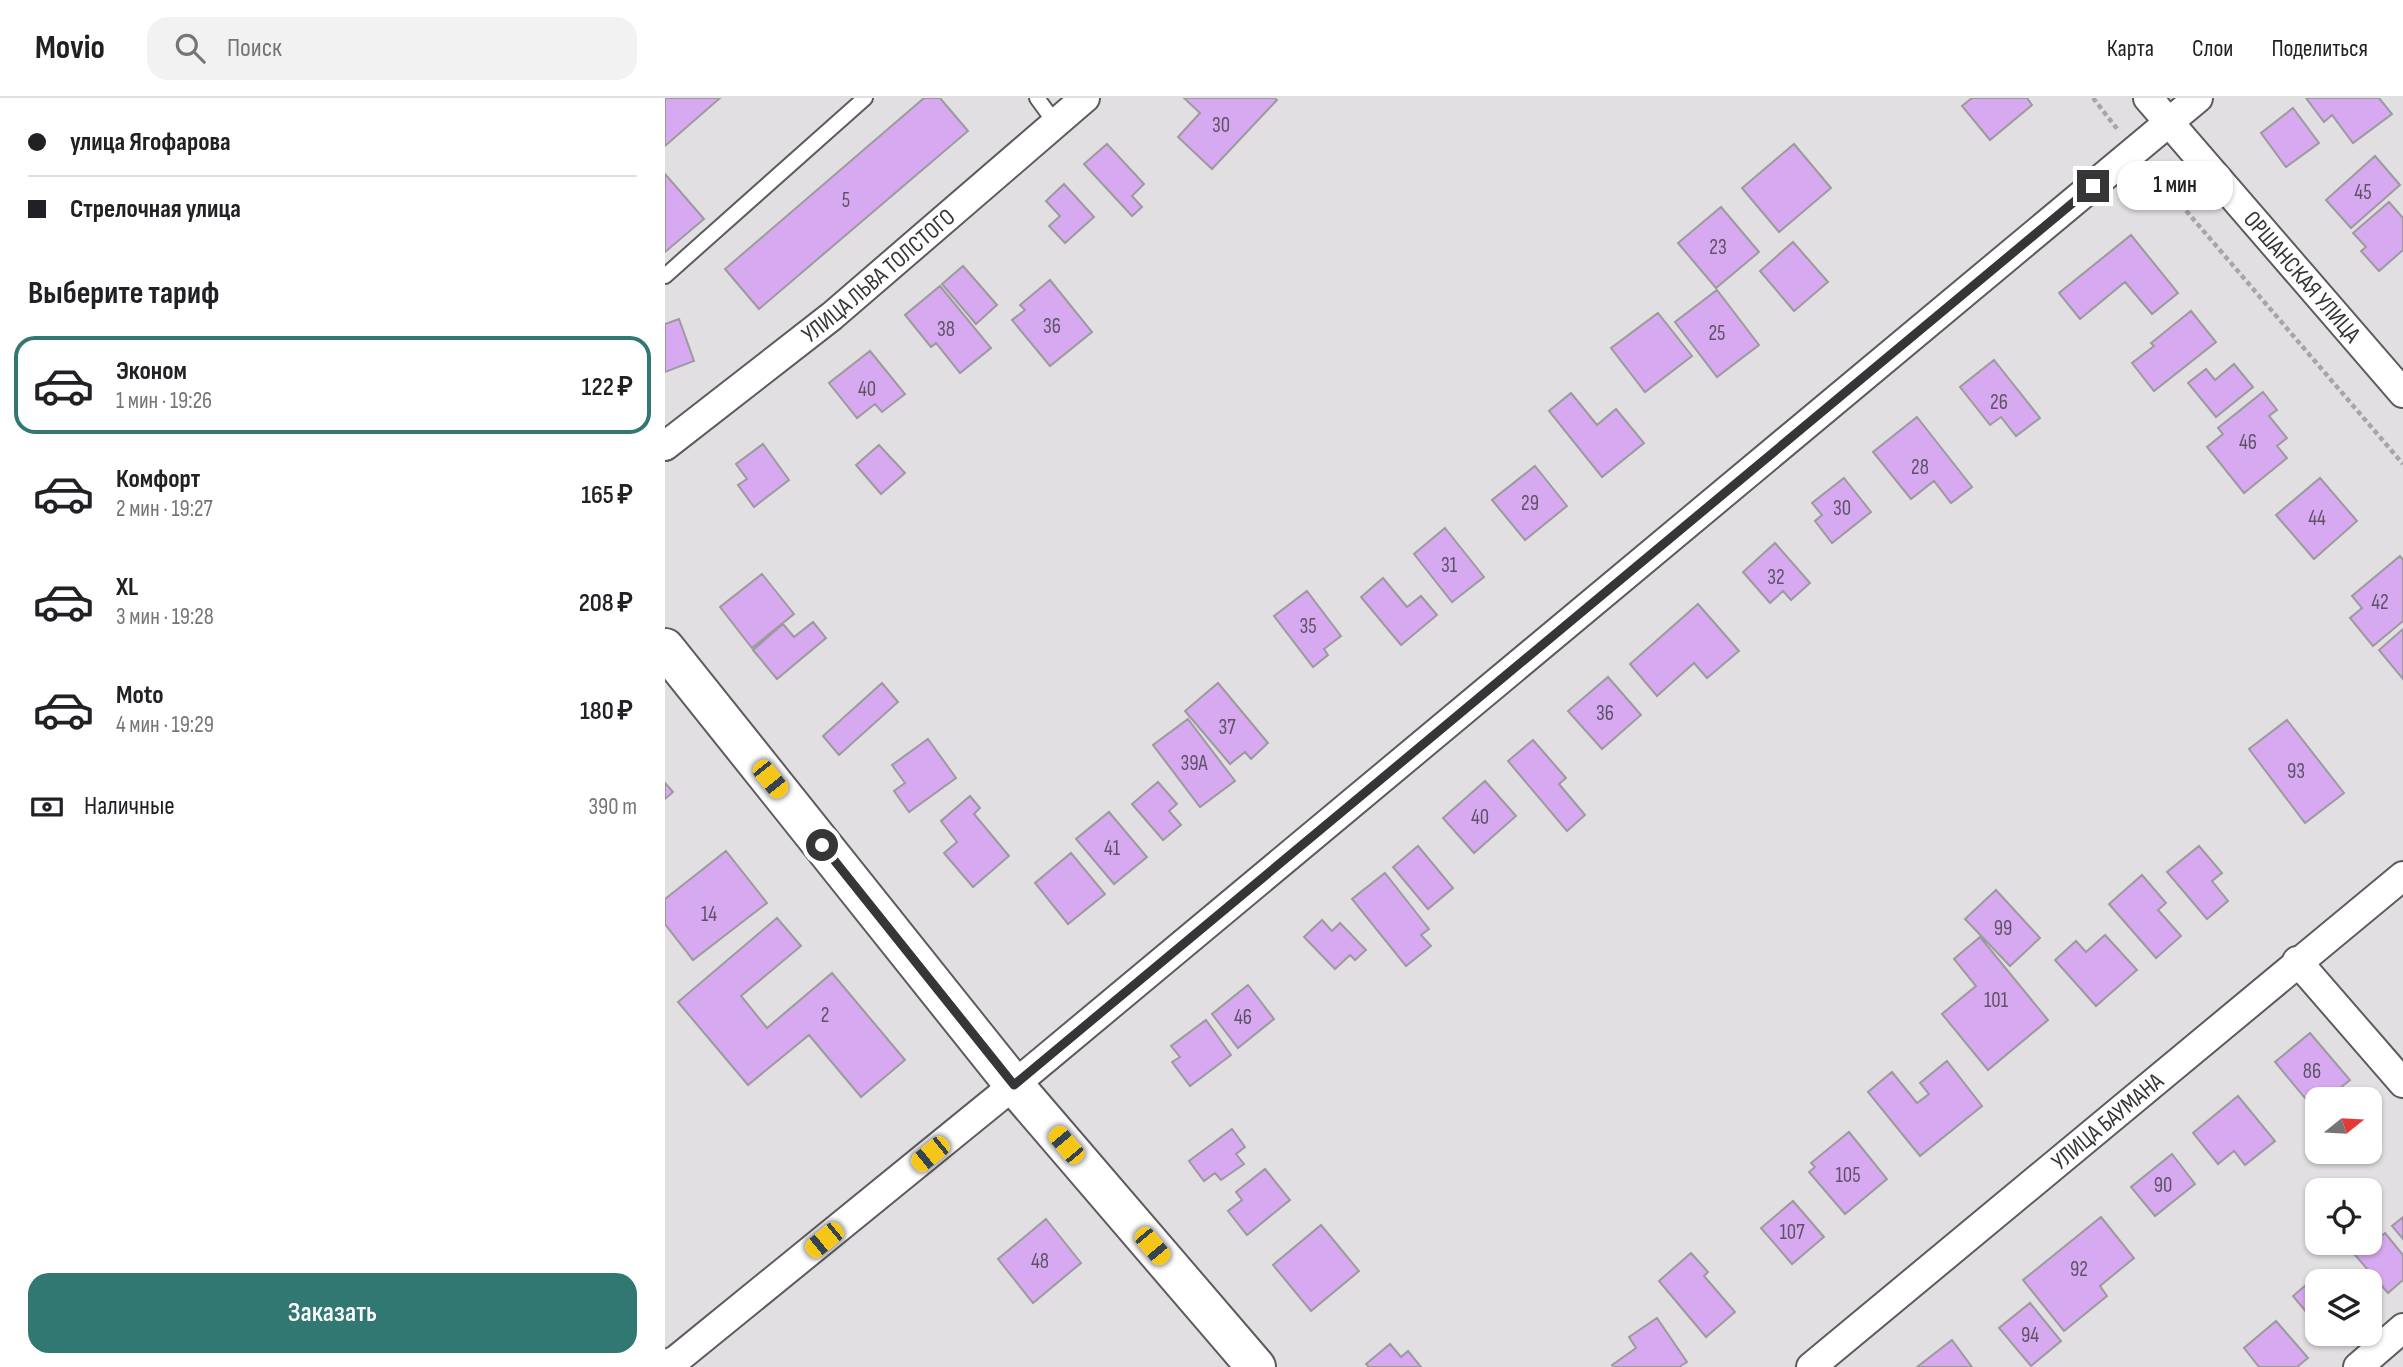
<!DOCTYPE html>
<html lang="ru">
<head>
<meta charset="utf-8">
<style>
	body { margin:0; font-family:"Sofia Sans Condensed",sans-serif; background:#f2f2f2; color:#202124; height:100vh; display:flex; flex-direction:column; font-size:26px; white-space:nowrap }
	* { box-sizing:border-box; margin:0 }
	p { font-size:23px; color:#757577 }
	.icon { flex:none; width:38px; height:38px; fill:none; stroke:currentColor; stroke-width:2; stroke-linecap:round; stroke-linejoin:round }
	.map { position:relative; flex:1; overflow:hidden }
	.drawer { display:flex; flex-direction:column; background:#fff; width:665px }
	.drawer>* { flex:none }
	.guide { display:grid; align-content:center; height:154px; padding:0 28px; background:#fff }
	.needle { width:46px; rotate:72deg }
	.fabs { position:absolute; left:1640px; top:989px; display:grid; gap:14px }
	.fabs a { display:grid; place-items:center; width:77px; height:77px; border-radius:14px; background:#fff; box-shadow:0 2px 5px #0004; font-size:35px }
	.end { position:absolute; width:32px; height:32px; margin:-16px; border:9px solid #363537; background:#fff; box-shadow:0 0 0 4px #fff }
	.from { border-radius:50% }
	.bubble { position:absolute; height:49px; border-radius:21px; background:#fff; box-shadow:0 2px 5px #0004; font-size:23px; font-weight:600; line-height:49px; text-align:center }
	.car { position:absolute; width:21px; height:42px; margin:-21px -10px; border-radius:9px; box-shadow:0 0 5px 2px #0007; background:linear-gradient(#f5c518 24%,#345 0 40%,#f5c518 0 76%,#345 0 86%,#f5c518 0) }
	.guide b { display:flex; align-items:center; gap:24px; height:66px; font-size:26px }
	.guide b+b { border-top:2px solid #e0e0e0 }
	.guide i { width:18px; height:18px; background:#202124 }
	ul { padding:0; list-style:none }
	li { display:flex; align-items:center; gap:21px; height:98px; margin:0 14px 10px; padding:0 14px; border:4px solid transparent; border-radius:21px }
	li div { flex:1 }
	li b { display:block; font-size:26px }
	li em { font-style:normal; font-weight:600 }
	li.on { border-color:#317872 }
	li>.icon { width:63px; height:63px; stroke-width:1.5 }
	h2 { padding:0 28px; font-size:32px; line-height:84px }
	.pay { display:flex; align-items:center; gap:18px; height:77px; padding:0 28px; font-size:26px }
	.pay p { margin-inline-start:auto }
	.button { display:flex; gap:14px; margin-top:auto; padding:14px 28px }
	.button a { flex:1; height:80px; border-radius:21px; background:#317872; color:#fff; font-size:28px; font-weight:600; line-height:80px; text-align:center }
	header { display:flex; align-items:center; gap:42px; box-sizing:border-box; height:98px; padding:0 35px; background:#fff; border-bottom:2px solid #e0e0e0 }
	header strong { font-size:33px }
	nav { display:flex; gap:38px; margin-inline-start:auto; font-size:24px }
	.search { width:490px; height:63px; background:#f2f2f2; display:flex; align-items:center; gap:18px; box-sizing:border-box; padding:0 24px; border-radius:21px; color:#757577; font-size:26px }
	main { display:flex; flex:1; min-height:0 }
	.map>svg:first-child { display:block }
	.building { fill:#d7a9f1; stroke:#9c9a9d; stroke-width:2 }
	.lines { fill:none; stroke-linecap:round; stroke-linejoin:round }
	.lane-casing { stroke:#5d5b5e; stroke-width:18 }
	.street-casing { stroke:#5d5b5e; stroke-width:32 }
	.primary-casing { stroke:#5d5b5e; stroke-width:42 }
	.path { stroke:#a6a5a7; stroke-width:4.5; stroke-dasharray:5 3.5; stroke-linecap:butt }
	.lane { stroke:#fff; stroke-width:14 }
	.street { stroke:#fff; stroke-width:28 }
	.primary { stroke:#fff; stroke-width:38 }
	.route { stroke:#363537; stroke-width:9 }
	.labels { text-anchor:middle; stroke-width:5; stroke-linejoin:round; paint-order:stroke }
	.number-label { font-size:21px; fill:#5e5266 }
	.street-label { font-size:24px; fill:#363537; stroke:#fff }
</style>
</head>
<body>
<header>
<strong>Movio</strong>
<div class="search"><svg class="icon" aria-label="search" viewBox="0 0 24 24"><circle cx="10" cy="10" r="6"/><path d="M15 15l6 6"/></svg>Поиск</div>
<nav><a>Карта</a><a>Слои</a><a>Поделиться</a></nav>
</header>
<main>
<section class="drawer">
<div class="guide">
<b><i class="from"></i>улица Ягофарова</b>
<b><i></i>Стрелочная улица</b>
</div>
<h2>Выберите тариф</h2>
<ul>
<li class="on"><svg class="icon" aria-label="car" viewBox="0 0 24 24"><path d="M5 17H2v-5l4-1 3-4h7l3 4 3 1v5h-3M9 17h6M6 11h13"/><circle cx="7" cy="17" r="2"/><circle cx="17" cy="17" r="2"/></svg><div><b>Эконом</b><p>1 мин · 19:26</p></div><em>122 ₽</em></li>
<li><svg class="icon" aria-label="car" viewBox="0 0 24 24"><path d="M5 17H2v-5l4-1 3-4h7l3 4 3 1v5h-3M9 17h6M6 11h13"/><circle cx="7" cy="17" r="2"/><circle cx="17" cy="17" r="2"/></svg><div><b>Комфорт</b><p>2 мин · 19:27</p></div><em>165 ₽</em></li>
<li><svg class="icon" aria-label="car" viewBox="0 0 24 24"><path d="M5 17H2v-5l4-1 3-4h7l3 4 3 1v5h-3M9 17h6M6 11h13"/><circle cx="7" cy="17" r="2"/><circle cx="17" cy="17" r="2"/></svg><div><b>XL</b><p>3 мин · 19:28</p></div><em>208 ₽</em></li>
<li><svg class="icon" aria-label="car" viewBox="0 0 24 24"><path d="M5 17H2v-5l4-1 3-4h7l3 4 3 1v5h-3M9 17h6M6 11h13"/><circle cx="7" cy="17" r="2"/><circle cx="17" cy="17" r="2"/></svg><div><b>Moto</b><p>4 мин · 19:29</p></div><em>180 ₽</em></li>
</ul>
<div class="pay"><svg class="icon" aria-label="cash" viewBox="0 0 24 24"><path d="M3 7h18v10H3z"/><circle cx="12" cy="12" r="2"/></svg>Наличные<p>390 m</p></div>
<div class="button"><a>Заказать</a></div>
</section>
<div class="map">
<svg width="1738" height="1269" viewBox="0 0 1738 1269">
	<rect width="100%" height="100%" fill="#e1dfe2"/>
	<path class="building" d="M 0,0 L 55,0 L 0,48 Z
		M 259,0 L 275,0 L 303,33 L 94,211 L 60,171 Z
		M 519,0 L 609,0 L 612,2 L 547,71 L 513,39 L 535,15 Z
		M 1307,0 L 1362,0 L 1367,7 L 1325,42 L 1297,8 Z
		M 1641,0 L 1714,0 L 1727,16 L 1688,45 L 1667,17 L 1659,24 Z
		M 1628,10 L 1654,45 L 1621,69 L 1596,35 Z
		M 442,46 L 479,86 L 467,98 L 477,109 L 467,118 L 419,66 Z
		M 1129,46 L 1166,90 L 1114,134 L 1077,90 Z
		M 1710,58 L 1735,87 L 1686,130 L 1661,102 Z
		M 0,76 L 39,121 L 0,154 Z
		M 399,86 L 429,119 L 400,145 L 384,128 L 395,118 L 381,103 Z
		M 1724,104 L 1738,120 L 1738,152 L 1714,173 L 1696,153 L 1701,149 L 1688,135 Z
		M 1056,109 L 1094,154 L 1051,190 L 1013,145 Z
		M 1466,137 L 1513,195 L 1487,216 L 1460,184 L 1415,221 L 1394,195 Z
		M 1128,144 L 1163,184 L 1129,213 L 1095,173 Z
		M 298,168 L 332,207 L 311,226 L 277,186 Z
		M 385,182 L 427,234 L 385,268 L 347,222 L 360,212 L 355,207 Z
		M 275,188 L 326,250 L 295,275 L 271,245 L 266,249 L 240,217 Z
		M 1052,192 L 1094,247 L 1052,279 L 1010,224 Z
		M 1526,213 L 1551,244 L 1489,293 L 1467,265 L 1489,248 L 1486,245 Z
		M 993,215 L 1027,258 L 980,294 L 946,250 Z
		M 14,221 L 29,263 L 0,274 L 0,226 Z
		M 205,253 L 240,296 L 217,314 L 210,306 L 192,320 L 164,285 Z
		M 1329,262 L 1375,320 L 1351,338 L 1336,319 L 1325,327 L 1295,289 Z
		M 1569,266 L 1588,289 L 1551,319 L 1523,285 L 1541,271 L 1550,282 Z
		M 1598,294 L 1612,312 L 1604,318 L 1622,340 L 1612,348 L 1622,360 L 1579,395 L 1542,349 L 1558,336 L 1553,330 Z
		M 906,295 L 932,327 L 951,311 L 979,345 L 937,379 L 884,313 Z
		M 1252,319 L 1307,389 L 1286,405 L 1269,383 L 1246,401 L 1208,354 Z
		M 98,346 L 124,382 L 89,409 L 73,387 L 82,381 L 71,366 Z
		M 214,347 L 240,375 L 216,396 L 191,367 Z
		M 870,368 L 902,408 L 860,442 L 827,402 Z
		M 1179,380 L 1206,414 L 1167,445 L 1150,423 L 1157,417 L 1147,405 Z
		M 1655,380 L 1692,423 L 1649,461 L 1611,417 Z
		M 780,430 L 819,479 L 787,504 L 749,456 Z
		M 1110,445 L 1145,485 L 1126,502 L 1118,493 L 1105,505 L 1078,474 Z
		M 1735,458 L 1738,462 L 1738,523 L 1708,548 L 1685,520 L 1697,510 L 1687,498 Z
		M 97,476 L 129,516 L 87,550 L 55,509 Z
		M 718,480 L 742,509 L 756,498 L 772,517 L 736,547 L 696,499 Z
		M 642,493 L 676,538 L 659,551 L 663,557 L 648,569 L 609,518 Z
		M 1033,506 L 1074,553 L 1042,580 L 1029,565 L 992,598 L 965,566 Z
		M 148,524 L 161,540 L 112,581 L 88,552 L 118,526 L 129,539 Z
		M 1738,531 L 1738,581 L 1714,552 Z
		M 943,579 L 976,617 L 937,651 L 903,613 Z
		M 217,585 L 233,604 L 174,657 L 158,638 Z
		M 553,585 L 603,645 L 586,661 L 580,654 L 565,666 L 520,613 Z
		M 523,621 L 570,683 L 535,709 L 488,647 Z
		M 1622,622 L 1679,695 L 1640,725 L 1584,651 Z
		M 263,641 L 291,680 L 244,714 L 229,693 L 240,685 L 227,667 Z
		M 868,642 L 901,680 L 894,686 L 920,717 L 902,733 L 843,663 Z
		M 820,683 L 851,718 L 809,755 L 778,720 Z
		M 493,684 L 512,706 L 504,713 L 516,727 L 498,742 L 467,706 Z
		M 0,685 L 8,694 L 0,701 Z
		M 305,698 L 315,710 L 309,716 L 344,758 L 308,789 L 279,755 L 292,744 L 276,723 Z
		M 444,714 L 482,759 L 449,786 L 411,741 Z
		M 753,748 L 788,790 L 763,811 L 728,769 Z
		M 1534,748 L 1557,775 L 1547,783 L 1563,803 L 1542,821 L 1502,774 Z
		M 61,753 L 102,805 L 28,862 L 0,826 L 0,801 Z
		M 406,755 L 440,796 L 403,826 L 370,785 Z
		M 720,775 L 764,831 L 756,837 L 766,848 L 741,868 L 687,801 Z
		M 1477,777 L 1501,805 L 1493,812 L 1516,838 L 1491,860 L 1444,806 Z
		M 1331,792 L 1375,840 L 1345,868 L 1300,821 Z
		M 112,820 L 136,848 L 76,898 L 102,930 L 167,875 L 240,962 L 196,999 L 144,937 L 83,987 L 13,904 Z
		M 657,822 L 667,833 L 675,825 L 701,852 L 690,862 L 685,857 L 670,871 L 639,839 Z
		M 1440,837 L 1472,872 L 1431,908 L 1390,862 L 1411,843 L 1421,854 Z
		M 1315,839 L 1383,922 L 1323,972 L 1277,916 L 1311,888 L 1289,861 Z
		M 583,887 L 609,921 L 573,950 L 547,916 Z
		M 541,922 L 566,957 L 525,988 L 507,964 L 515,959 L 506,948 Z
		M 1645,935 L 1685,982 L 1661,1001 L 1652,1001 L 1649,1011 L 1610,964 Z
		M 1282,963 L 1317,1008 L 1255,1058 L 1203,994 L 1227,974 L 1252,1005 L 1264,996 L 1255,985 Z
		M 1573,998 L 1610,1043 L 1580,1067 L 1569,1053 L 1553,1066 L 1528,1035 Z
		M 567,1031 L 580,1049 L 571,1056 L 579,1066 L 556,1082 L 550,1075 L 539,1083 L 524,1063 Z
		M 1184,1034 L 1222,1081 L 1180,1116 L 1144,1074 L 1150,1069 L 1146,1065 Z
		M 1507,1056 L 1530,1086 L 1490,1118 L 1466,1089 Z
		M 600,1071 L 625,1102 L 582,1137 L 563,1113 L 577,1102 L 571,1094 Z
		M 1128,1103 L 1159,1139 L 1127,1166 L 1096,1130 Z
		M 1436,1119 L 1469,1160 L 1435,1188 L 1442,1198 L 1399,1233 L 1358,1182 Z
		M 1738,1119 L 1738,1141 L 1727,1128 Z
		M 381,1121 L 416,1165 L 368,1205 L 333,1161 Z
		M 656,1127 L 694,1173 L 646,1213 L 608,1167 Z
		M 1720,1135 L 1738,1157 L 1738,1182 L 1723,1195 L 1684,1150 L 1691,1144 L 1704,1144 L 1704,1137 L 1709,1143 Z
		M 1026,1155 L 1043,1174 L 1039,1178 L 1070,1214 L 1041,1239 L 994,1183 Z
		M 1642,1186 L 1652,1196 L 1652,1227 L 1628,1198 Z
		M 1365,1205 L 1396,1243 L 1366,1268 L 1334,1230 Z
		M 992,1220 L 1022,1264 L 1014,1269 L 948,1269 L 947,1267 L 971,1250 L 964,1239 Z
		M 1611,1223 L 1643,1260 L 1632,1269 L 1594,1269 L 1579,1250 Z
		M 1659,1236 L 1678,1236 L 1667,1245 Z
		M 1287,1242 L 1307,1269 L 1252,1269 Z
		M 725,1246 L 736,1259 L 743,1253 L 756,1269 L 704,1269 L 701,1266 Z"/>
	<g class="lines">
		<g class="lane-casing">
			<path id="lane" d="M 372,0 L 391,26
				M 0,178 L 200,0"/>
		</g>
		<g class="street-casing">
			<g id="street">
				<path id="s1" d="M 1483,0 L 1738,295"/>
				<path id="s2" d="M 0,348 L 167,218 L 420,0"/>
				<path d="M 1632,863 L 1738,985"/>
				<path d="M 0,1267 L 11,1262 L 349,987 L 1533,0"/>
				<path id="s3" d="M 1146,1269 L 1738,778"/>
				<path d="M 1693,1269 L 1738,1230"/>
			</g>
		</g>
		<g class="primary-casing">
			<path id="primary" d="M 0,550 L 349,987 L 591,1269"/>
		</g>
		<path class="path" d="M 1428,0 L 1453,32
			M 1488,74 L 1738,366"/>
		<use href="#lane" class="lane"/>
		<use href="#street" class="street"/>
		<use href="#primary" class="primary"/>
	</g>
	<g class="lines">
		<path class="route" d="M 157,747 L 349,987 L 1428,88"/>
	</g>
	<g class="labels">
		<g class="number-label">
			<text x="556" y="34">30</text>
			<text x="1698" y="101">45</text>
			<text x="181" y="109">5</text>
			<text x="1053" y="156">23</text>
			<text x="387" y="235">36</text>
			<text x="281" y="238">38</text>
			<text x="1052" y="242">25</text>
			<text x="202" y="298">40</text>
			<text x="1334" y="311">26</text>
			<text x="1583" y="351">46</text>
			<text x="1255" y="376">28</text>
			<text x="865" y="412">29</text>
			<text x="1177" y="417">30</text>
			<text x="1652" y="427">44</text>
			<text x="784" y="474">31</text>
			<text x="1111" y="486">32</text>
			<text x="1715" y="511">42</text>
			<text x="643" y="535">35</text>
			<text x="940" y="622">36</text>
			<text x="562" y="636">37</text>
			<text x="529" y="672">39А</text>
			<text x="1631" y="680">93</text>
			<text x="815" y="726">40</text>
			<text x="447" y="757">41</text>
			<text x="44" y="823">14</text>
			<text x="1338" y="837">99</text>
			<text x="1331" y="909">101</text>
			<text x="160" y="924">2</text>
			<text x="578" y="926">46</text>
			<text x="1647" y="980">86</text>
			<text x="1183" y="1084">105</text>
			<text x="1498" y="1094">90</text>
			<text x="1127" y="1141">107</text>
			<text x="375" y="1170">48</text>
			<text x="1414" y="1178">92</text>
			<text x="1365" y="1244">94</text>
		</g>
		<g class="street-label">
			<text dy="8" stroke="none"><textPath href="#s2" startOffset="273">УЛИЦА ЛЬВА ТОЛСТОГО</textPath></text>
			<text dy="8" stroke="none"><textPath href="#s1" startOffset="236">ОРШАНСКАЯ УЛИЦА</textPath></text>
			<text dy="8" stroke="none"><textPath href="#s3" startOffset="385">УЛИЦА БАУМАНА</textPath></text>
		</g>
	</g>
</svg>
<div class="fabs">
<a><svg class="needle" viewBox="-14 -14 28 28"><path d="M0-13l5 13h-10z" fill="#e53935"/><path d="M0 13l5-13h-10z" fill="#757577"/></svg></a>
<a><svg class="icon" aria-label="locate" viewBox="0 0 24 24"><circle cx="12" cy="12" r="6"/><path d="M12 2v4M12 18v4M2 12h4M18 12h4"/></svg></a>
<a><svg class="icon" aria-label="layers" viewBox="0 0 24 24"><path d="M12 4l9 5-9 5-9-5zM3 14l9 5 9-5"/></svg></a>
</div>
<i class="end from" style="left:157px;top:747px"></i>
<i class="end" style="left:1428px;top:88px"></i>
<div class="bubble" style="left:1452px;top:63px;width:116px">1 мин</div>
<i class="car" style="left:105px;top:681px;rotate:141deg"></i>
<i class="car" style="left:401px;top:1047px;rotate:320deg"></i>
<i class="car" style="left:265px;top:1056px;rotate:231deg"></i>
<i class="car" style="left:159px;top:1142px;rotate:231deg"></i>
<i class="car" style="left:487px;top:1148px;rotate:140deg"></i>
</div>
</main>
</body>
</html>
